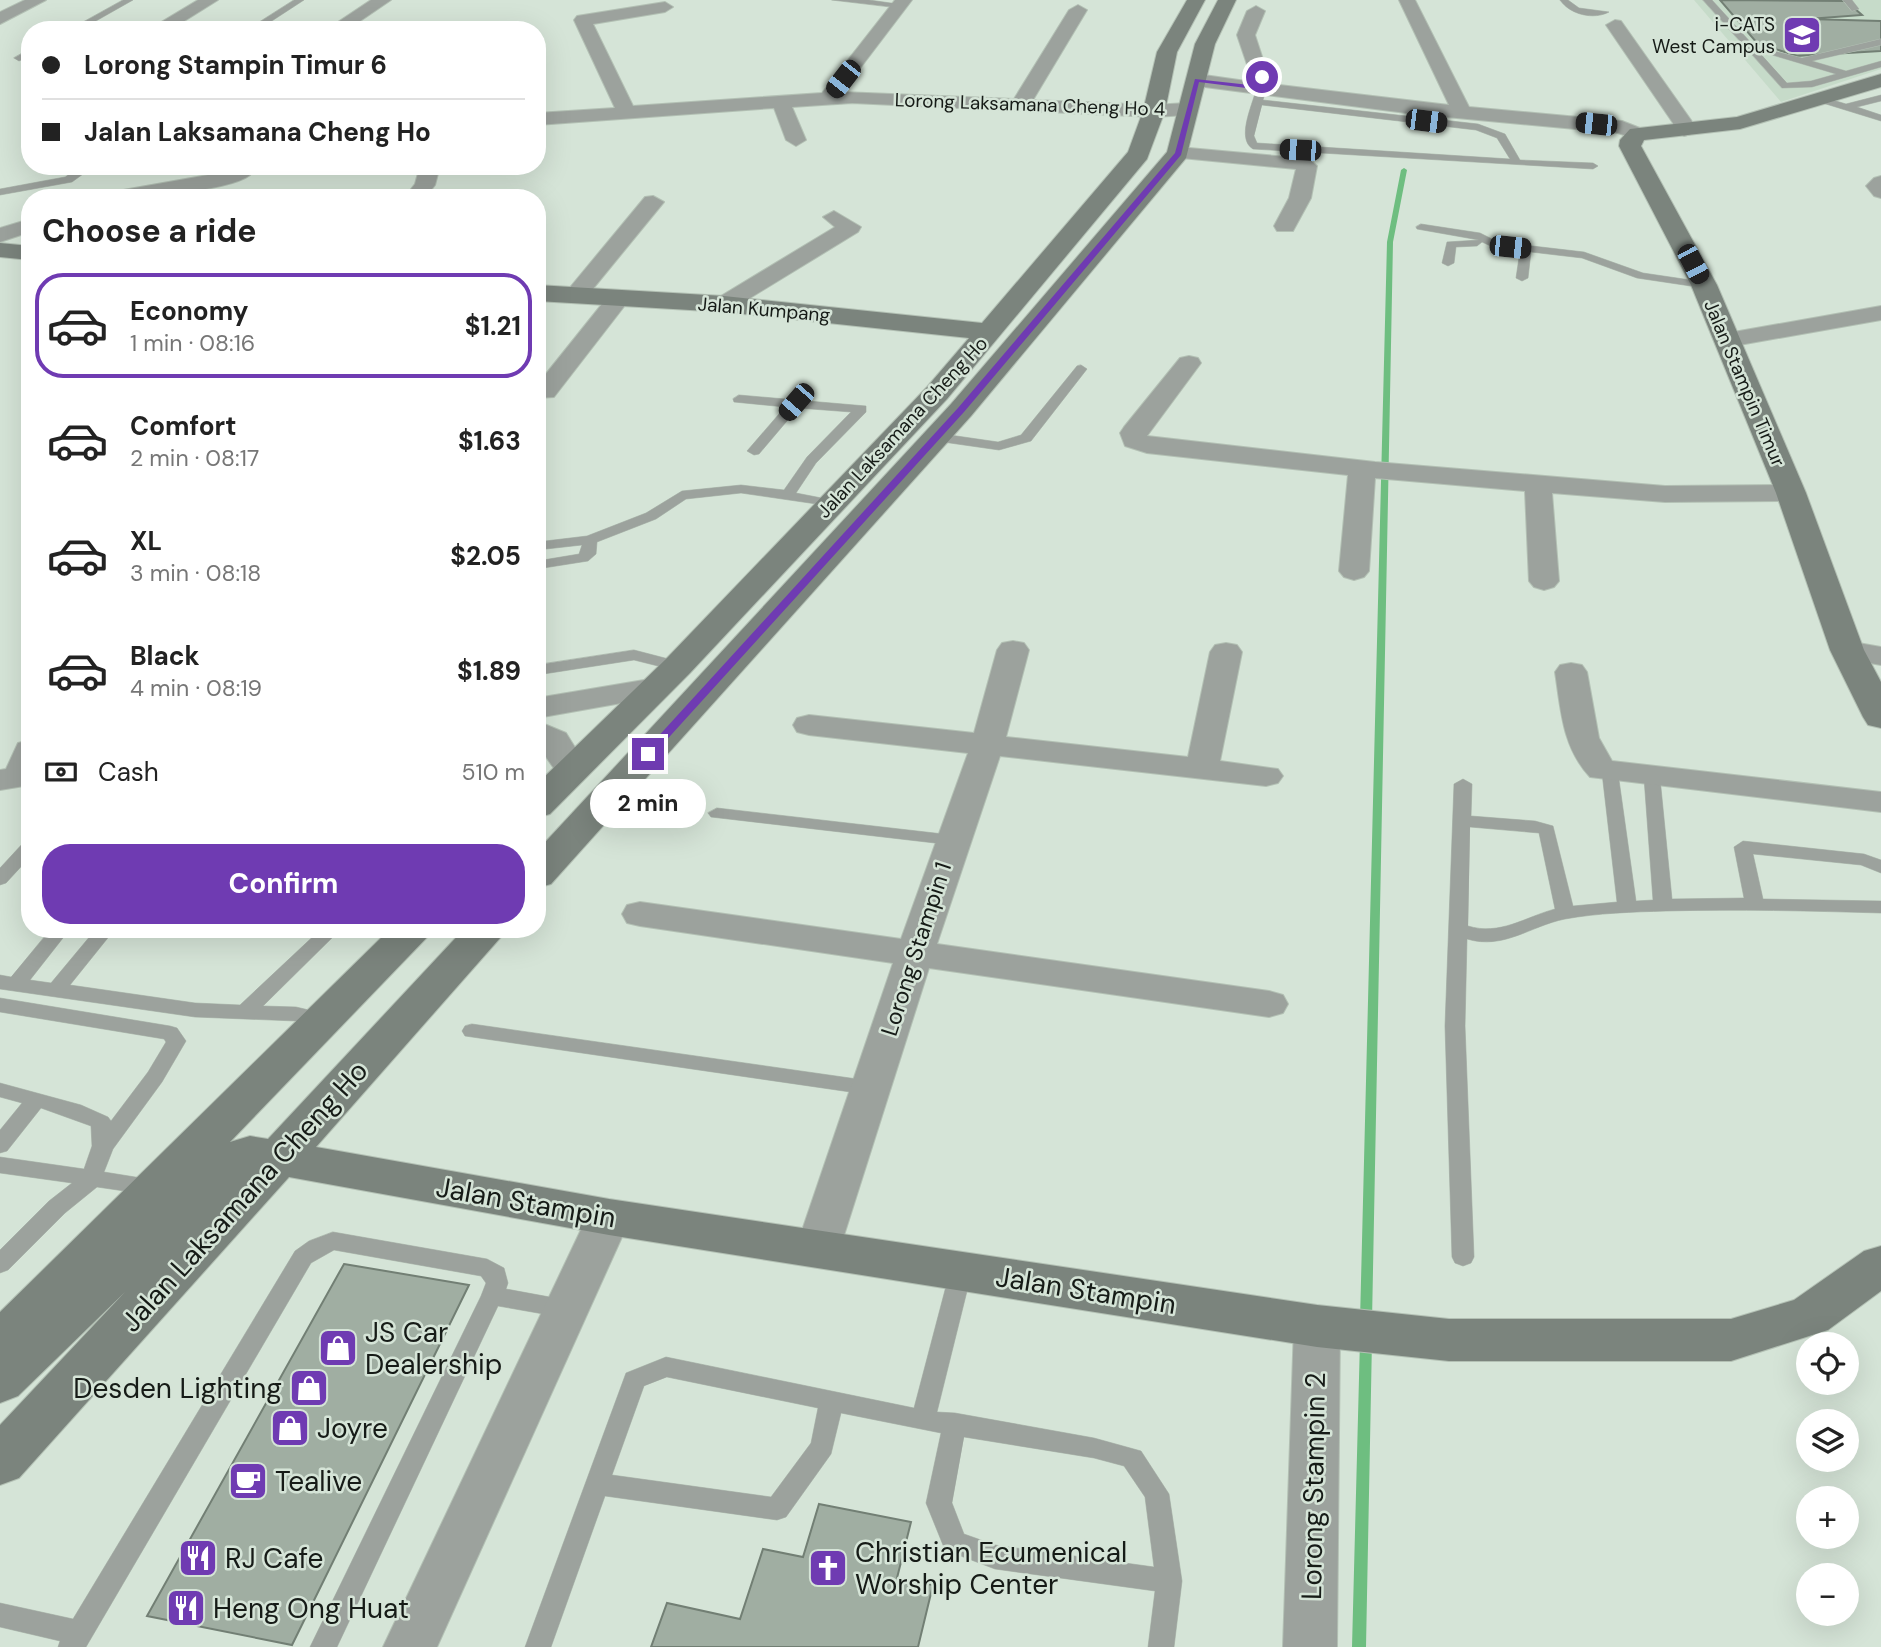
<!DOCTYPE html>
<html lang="en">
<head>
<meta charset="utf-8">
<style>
	body { margin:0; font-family:"DM Sans",sans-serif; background:#f6f6f6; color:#222; height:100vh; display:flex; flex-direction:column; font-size:26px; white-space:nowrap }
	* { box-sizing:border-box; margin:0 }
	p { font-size:23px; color:#767676 }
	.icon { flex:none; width:38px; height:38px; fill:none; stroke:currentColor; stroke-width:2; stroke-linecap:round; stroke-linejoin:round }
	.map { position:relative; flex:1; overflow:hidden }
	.side { position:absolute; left:21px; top:189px; width:525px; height:749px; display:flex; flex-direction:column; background:#fff; border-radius:28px; box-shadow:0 7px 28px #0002 }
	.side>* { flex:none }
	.guide { position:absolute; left:21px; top:21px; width:525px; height:154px; border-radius:28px; box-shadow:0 7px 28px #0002; display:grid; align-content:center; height:154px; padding:0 21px; background:#fff }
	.buttons { position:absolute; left:1796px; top:1332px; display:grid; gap:14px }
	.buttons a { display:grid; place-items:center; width:63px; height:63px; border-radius:50%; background:#fff; box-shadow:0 7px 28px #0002; font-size:35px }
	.end { position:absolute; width:32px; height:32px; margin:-16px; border:9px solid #6f3bb2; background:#fff; box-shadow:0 0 0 4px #fff }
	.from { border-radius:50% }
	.bubble { position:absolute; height:49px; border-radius:24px; background:#fff; box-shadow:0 7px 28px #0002; font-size:23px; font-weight:700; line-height:49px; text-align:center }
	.car { position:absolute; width:21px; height:42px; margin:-21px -10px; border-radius:9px; box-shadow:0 0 5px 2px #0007; background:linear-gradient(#222 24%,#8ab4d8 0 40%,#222 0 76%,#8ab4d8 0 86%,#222 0) }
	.guide b { display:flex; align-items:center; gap:24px; height:66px; font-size:26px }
	.guide b+b { border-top:2px solid #e0e0e0 }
	.guide i { width:18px; height:18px; background:#222 }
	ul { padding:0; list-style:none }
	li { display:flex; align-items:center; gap:21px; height:105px; margin:0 14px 10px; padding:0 7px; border:4px solid transparent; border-radius:28px }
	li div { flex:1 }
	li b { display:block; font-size:26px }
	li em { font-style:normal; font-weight:700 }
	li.active { border-color:#6f3bb2 }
	li>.icon { width:63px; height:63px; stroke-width:1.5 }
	h2 { padding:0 21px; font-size:32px; line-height:84px }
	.pay { display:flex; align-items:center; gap:18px; height:77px; padding:0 21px; font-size:26px }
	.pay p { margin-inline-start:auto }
	.action { display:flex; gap:14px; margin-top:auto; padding:14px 21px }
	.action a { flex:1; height:80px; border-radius:28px; background:#6f3bb2; color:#fff; font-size:28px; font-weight:700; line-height:80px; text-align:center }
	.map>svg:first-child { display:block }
	.built { fill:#c6dbc9 }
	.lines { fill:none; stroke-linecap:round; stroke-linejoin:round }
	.stream { fill:#6ebe80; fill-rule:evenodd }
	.building { fill:#a0aea2; stroke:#727f74; stroke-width:2 }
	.lane-casing { stroke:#b3c0b4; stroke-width:1 }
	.street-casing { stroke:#b3c0b4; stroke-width:2 }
	.secondary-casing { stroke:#b3c0b4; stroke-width:2 }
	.lane { fill:#9ca29d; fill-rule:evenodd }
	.street { fill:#9ca29d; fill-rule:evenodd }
	.secondary { fill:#7b847d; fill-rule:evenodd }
	.route { fill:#6f3bb2 }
	.labels { text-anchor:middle; stroke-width:5; stroke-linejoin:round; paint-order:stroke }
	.far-poi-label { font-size:19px; fill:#161b17; stroke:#d5e4d7; text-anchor:end }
	.far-street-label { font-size:19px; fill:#161b17; stroke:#d5e4d7 }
	.street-label { font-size:23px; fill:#161b17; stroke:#d5e4d7 }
	.near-street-label { font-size:28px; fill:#161b17; stroke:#d5e4d7 }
	.near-poi-label { font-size:28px; fill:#161b17; stroke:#d5e4d7; text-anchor:start }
</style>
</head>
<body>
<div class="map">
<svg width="1881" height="1647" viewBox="0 0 1881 1647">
	<rect width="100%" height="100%" fill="#d5e4d7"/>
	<path class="built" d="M 1694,0 L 1881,0 L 1881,69 L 1781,102 Z"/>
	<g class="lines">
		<path class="stream" d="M 1404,168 L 1407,170 L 1393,242 L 1372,1321 L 1370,1325 L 1366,1326 L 1362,1325 L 1360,1321 L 1387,242 L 1401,170 Z
			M 1366,1335 L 1371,1336 L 1372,1340 L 1366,1647 L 1352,1647 L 1360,1340 L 1361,1336 Z"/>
	</g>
	<path class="building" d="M 1720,0 L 1846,1 L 1862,15 L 1808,19 L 1881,21 L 1881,51 L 1797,56 L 1757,43 Z
		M 344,1264 L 469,1285 L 292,1645 L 147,1616 Z
		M 819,1504 L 911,1522 L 897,1578 L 933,1585 L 918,1647 L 651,1647 L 667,1603 L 740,1619 L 763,1549 L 803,1557 Z"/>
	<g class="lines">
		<g class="lane-casing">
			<path id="lane" d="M 123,0 L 133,0 L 80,30 L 69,30 Z
				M 294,0 L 304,0 L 258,30 L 247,30 Z
				M 832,0 L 869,0 L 905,5 L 901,8 Z
				M 1560,0 L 1568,0 L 1579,8 L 1609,12 C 1594,20 1570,15 1560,0 Z
				M 1703,0 L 1712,0 L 1754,46 L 1802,58 L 1881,39 L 1881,45 L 1812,61 L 1846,71 L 1881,61 L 1881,67 L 1812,87 L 1782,88 ZM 1759,52 L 1762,52 L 1836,74 L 1811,81 L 1787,83 Z
				M 1843,0 L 1852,0 L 1859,9 L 1852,11 Z
				M 30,49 L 30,56 L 19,61 L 14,58 Z
				M 1261,87 L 1266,90 L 1263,100 L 1478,124 L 1505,134 L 1520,160 L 1593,163 L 1598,166 L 1593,169 L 1253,149 C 1236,139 1252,106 1256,90 ZM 1262,105 L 1476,130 L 1497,138 L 1510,159 L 1257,143 L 1254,136 Z
				M 1816,95 L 1846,104 L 1881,95 L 1881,101 L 1857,107 L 1881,115 L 1881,121 L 1813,100 L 1813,96 Z
				M 82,166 L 94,166 L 72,182 L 0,195 L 0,189 L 65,177 Z
				M 1421,224 L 1480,233 L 1498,242 L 1584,252 L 1643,273 L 1704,282 L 1710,285 L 1704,288 L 1637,278 L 1582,258 L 1531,252 L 1528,278 L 1522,281 L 1516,278 L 1520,251 L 1495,248 L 1482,242 L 1477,246 L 1456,247 L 1454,263 L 1448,266 L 1442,263 L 1447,242 L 1479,240 L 1417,229 L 1416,227 Z
				M 1081,365 L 1087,369 L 1031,441 L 999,450 L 936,441 L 929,437 L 936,433 L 998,442 L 1021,435 L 1077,366 Z
				M 739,395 L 866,406 L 866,412 L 816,463 L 796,493 L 837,501 L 837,507 L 741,493 L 686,499 L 656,519 L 597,542 L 596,554 L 588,561 L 537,569 L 537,561 L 579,554 L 582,545 L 537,550 L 537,542 L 587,536 L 646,513 L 682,491 L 741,485 L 784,490 L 807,457 L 851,412 L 798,408 L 759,454 L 754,455 L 747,451 L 785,407 L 734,402 L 733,399 Z
				M 634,650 L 684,663 L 686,666 L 678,671 L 634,660 L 537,675 L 537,665 Z
				M 1610,768 L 1618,773 L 1636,901 L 1653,900 L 1644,778 L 1652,773 L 1660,778 L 1672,899 L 1744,898 L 1734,847 L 1743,841 L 1864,854 L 1881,860 L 1881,873 L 1861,865 L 1753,854 L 1763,899 L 1881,901 L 1881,913 C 1809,911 1738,909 1666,911 C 1633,912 1598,913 1565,919 C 1530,926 1504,950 1467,939 L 1465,1026 L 1474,1257 L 1471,1263 L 1463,1266 L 1455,1263 L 1452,1257 L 1445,1026 L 1454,784 L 1463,779 L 1472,784 L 1471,816 L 1535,821 L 1553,826 L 1573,906 L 1617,902 L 1602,773 ZM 1470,827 L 1539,833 L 1555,909 C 1525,917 1500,936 1468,926 Z
				M 717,808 L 952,835 L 961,840 L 952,845 L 711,817 L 708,813 Z
				M 30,841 L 30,857 L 6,883 L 0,885 L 0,868 L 24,842 Z
				M 51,929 L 70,929 L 30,980 L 51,983 L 96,929 L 115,929 L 70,985 L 195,1003 L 240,1005 L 321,929 L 341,929 L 263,1006 L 296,1007 L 330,1015 L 333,1020 L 330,1025 L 323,1027 L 296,1021 L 195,1017 L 0,989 L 0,975 L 11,977 Z
				M 0,998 L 170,1026 L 177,1028 L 186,1041 L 162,1082 L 113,1149 L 104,1172 L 160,1181 L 163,1187 L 160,1193 L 152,1195 L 97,1187 L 65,1213 L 8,1270 L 0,1273 L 0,1250 L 49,1201 L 72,1183 L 0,1173 L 0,1157 L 84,1169 L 92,1146 L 91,1126 L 41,1108 L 7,1151 L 0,1153 L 0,1130 L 22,1103 L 0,1097 L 0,1083 L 81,1105 L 108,1117 L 111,1121 L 148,1072 L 166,1042 L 164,1039 L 0,1012 Z
				M 472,1024 L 871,1081 L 878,1083 L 881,1088 L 878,1093 L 871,1095 L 465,1036 L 462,1031 L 465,1026 Z
				M 333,1232 L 487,1259 L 504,1268 L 508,1283 L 506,1289 L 566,1300 L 574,1302 L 577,1309 L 574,1316 L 566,1318 L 498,1306 L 337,1647 L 310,1647 L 481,1296 L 486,1283 L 481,1276 L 334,1250 L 311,1263 L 86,1647 L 58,1647 L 60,1641 L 0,1627 L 0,1603 L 73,1619 L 295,1251 L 309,1241 Z
				M 961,1262 L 969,1265 L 972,1271 L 937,1412 L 955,1413 L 1094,1438 L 1141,1451 L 1169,1494 L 1182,1581 L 1174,1647 L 1148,1647 L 1155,1591 L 995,1569 L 945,1550 L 926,1503 L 941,1433 L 841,1413 L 831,1454 L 786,1517 L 777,1520 L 605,1496 L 551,1647 L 525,1647 L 626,1373 L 666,1357 L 914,1408 L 950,1271 L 953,1265 ZM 667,1377 L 818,1408 L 811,1443 L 771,1497 L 612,1475 L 644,1386 ZM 964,1437 L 1094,1458 L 1124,1466 L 1145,1497 L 1154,1567 L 995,1545 L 964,1534 L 952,1503 Z"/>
		</g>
		<g class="street-casing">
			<path id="street" d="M 25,0 L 46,0 L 0,24 L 0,12 Z
				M 198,0 L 218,0 L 170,30 L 148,30 Z
				M 371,0 L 391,0 L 347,30 L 326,30 Z
				M 895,0 L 912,0 L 842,92 L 1014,99 L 1069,10 L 1078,5 L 1087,10 L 1033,100 L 1154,105 L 1187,103 L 1197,109 L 1187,115 L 1154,117 L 852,103 L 792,107 L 806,140 L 796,146 L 786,140 L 774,108 L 537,125 L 537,113 L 615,108 L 574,20 L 577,16 L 665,2 L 673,7 L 665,12 L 593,24 L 633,106 L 822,93 Z
				M 1399,0 L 1415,0 L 1469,107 L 1622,121 L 1645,130 L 1648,134 L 1638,140 L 1618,133 L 1414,114 L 1197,86 L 1188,80 L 1197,74 L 1253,82 L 1237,35 L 1247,11 L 1256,6 L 1265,11 L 1255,35 L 1271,84 L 1449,105 Z
				M 1615,20 L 1621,21 L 1693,123 L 1691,134 L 1684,136 L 1674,130 L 1673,123 L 1606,25 Z
				M 1178,147 L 1309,159 L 1317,166 L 1311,198 L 1293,231 L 1277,231 L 1274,226 L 1289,198 L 1296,169 L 1171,157 L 1168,153 L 1171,149 Z
				M 231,166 L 251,166 L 253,172 C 239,192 128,198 102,198 L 112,192 L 225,172 L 232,169 Z
				M 420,166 L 440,166 L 435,185 L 425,198 L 404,198 L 415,184 Z
				M 1881,176 L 1881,198 L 1874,196 L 1866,186 L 1874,178 Z
				M 653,196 L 664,202 L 583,301 L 567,301 L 563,296 L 567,291 L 645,197 Z
				M 834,211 L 861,227 L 858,232 L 732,309 L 716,309 L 712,304 L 716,299 L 835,227 L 823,217 Z
				M 30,219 L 30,232 L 0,242 L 0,228 Z
				M 618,292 L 626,294 L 630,299 L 626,304 L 554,397 L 537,398 L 537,385 L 610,294 Z
				M 1881,306 L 1881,320 L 1728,347 L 1719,345 L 1716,340 L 1719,335 L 1728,333 Z
				M 1189,356 L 1198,358 L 1201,363 L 1147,436 L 1375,462 L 1665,486 L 1791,485 L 1801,487 L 1805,493 L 1801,499 L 1791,501 L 1665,502 L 1552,493 L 1559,581 L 1554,587 L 1544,590 L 1534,587 L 1529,581 L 1525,491 L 1375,478 L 1369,571 L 1364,577 L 1354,580 L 1344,577 L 1339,571 L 1348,475 L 1147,453 L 1125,446 L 1120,433 L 1124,427 L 1180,358 Z
				M 1013,641 L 1024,643 L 1029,650 L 1006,737 L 1188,757 L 1210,652 L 1215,645 L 1226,643 L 1237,645 L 1242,652 L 1220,761 L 1278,769 L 1283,776 L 1278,783 L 1266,786 L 1000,756 L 937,944 L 1269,991 L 1283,995 L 1288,1004 L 1283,1013 L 1269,1017 L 929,968 L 840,1248 L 834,1260 L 818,1265 L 802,1260 L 796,1248 L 893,963 L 640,926 L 627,923 L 622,914 L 627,905 L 640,902 L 901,939 L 968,753 L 809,735 L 797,732 L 793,725 L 797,718 L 809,715 L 974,733 L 997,650 L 1002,643 Z
				M 1847,641 L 1881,647 L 1881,665 L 1836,657 L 1831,650 L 1836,643 Z
				M 1571,663 L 1582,665 L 1587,672 L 1599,738 L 1612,761 L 1881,792 L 1881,812 L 1590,777 C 1562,747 1561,710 1555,672 L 1560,665 Z
				M 656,678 L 667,681 L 672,688 L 667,695 L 537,718 L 537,698 Z
				M 537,721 L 566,733 L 589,770 L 584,777 L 572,780 L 560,777 L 537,744 Z
				M 30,740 L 30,785 L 0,790 L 0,770 L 6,769 L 18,743 Z
				M 609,1200 L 624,1205 L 631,1217 L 437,1647 L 383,1647 L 587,1217 L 594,1205 Z
				M 1317,1307 L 1333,1313 L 1340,1326 L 1337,1647 L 1283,1647 L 1294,1326 L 1301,1313 Z"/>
		</g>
		<g class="secondary-casing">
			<path id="secondary" d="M 1187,0 L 1205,0 L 1177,52 L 1165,111 L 1147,159 L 947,399 L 690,673 L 550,814 L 537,818 L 537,784 L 666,659 L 927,387 L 969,338 L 724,312 L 537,301 L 537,285 L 724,296 L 982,323 L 1128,152 L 1143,111 L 1157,52 Z
				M 1218,0 L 1236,0 L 1215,44 L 1186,158 L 971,416 L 551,884 L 537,888 L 537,851 L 951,404 L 1167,152 L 1195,44 Z
				M 1881,74 L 1881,87 L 1740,129 L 1644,140 L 1641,146 L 1717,285 L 1806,493 L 1864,650 L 1881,682 L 1881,728 L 1868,725 L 1863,717 L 1830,650 L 1776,493 L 1691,285 L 1619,146 L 1620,140 L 1630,129 L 1737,117 Z
				M 0,243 L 30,246 L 30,260 L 0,257 Z
				M 390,929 L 435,929 L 230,1142 L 250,1136 L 268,1139 L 464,929 L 508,929 L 316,1147 L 609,1199 L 1317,1305 L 1449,1319 L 1731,1319 L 1794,1300 L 1864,1251 L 1881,1246 L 1881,1291 L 1828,1330 L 1731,1361 L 1449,1361 L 1317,1347 L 609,1235 L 289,1177 L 19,1478 L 0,1485 L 0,1425 L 125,1292 L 18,1396 L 0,1403 L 0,1312 Z"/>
		</g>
		<use href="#lane" class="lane"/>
		<use href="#street" class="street"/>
		<use href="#secondary" class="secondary"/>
	</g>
	<path class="route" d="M 1262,76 L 1265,77 L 1265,88 L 1262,90 L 1199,82 L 1181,155 L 964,412 L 652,756 L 644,756 L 644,752 L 958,408 L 1175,153 L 1195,79 L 1259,86 Z"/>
	<defs>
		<g id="university-square" transform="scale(2.0125)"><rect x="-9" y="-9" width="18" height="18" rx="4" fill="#6f3bb2" stroke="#d5e4d7"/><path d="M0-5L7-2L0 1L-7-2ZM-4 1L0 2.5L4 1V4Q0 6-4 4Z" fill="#fff"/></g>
		<g id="shop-square" transform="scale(2.0125)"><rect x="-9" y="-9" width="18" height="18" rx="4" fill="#6f3bb2" stroke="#d5e4d7"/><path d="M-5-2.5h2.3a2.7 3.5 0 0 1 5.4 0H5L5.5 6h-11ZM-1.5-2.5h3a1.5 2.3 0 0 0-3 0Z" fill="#fff"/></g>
		<g id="cafe-square" transform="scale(2.0125)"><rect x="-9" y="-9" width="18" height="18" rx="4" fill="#6f3bb2" stroke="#d5e4d7"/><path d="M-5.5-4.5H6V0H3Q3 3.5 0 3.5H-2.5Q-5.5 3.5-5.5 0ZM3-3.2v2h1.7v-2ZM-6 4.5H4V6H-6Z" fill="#fff"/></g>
		<g id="restaurant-square" transform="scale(2.0125)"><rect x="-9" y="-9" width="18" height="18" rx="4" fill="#6f3bb2" stroke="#d5e4d7"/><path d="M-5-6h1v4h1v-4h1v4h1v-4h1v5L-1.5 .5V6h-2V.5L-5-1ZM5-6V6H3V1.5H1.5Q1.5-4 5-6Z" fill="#fff"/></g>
		<g id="church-square" transform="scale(2.0125)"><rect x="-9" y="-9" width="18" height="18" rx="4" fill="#6f3bb2" stroke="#d5e4d7"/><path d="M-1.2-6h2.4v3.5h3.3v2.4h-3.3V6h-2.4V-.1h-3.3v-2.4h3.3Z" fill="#fff"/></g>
	</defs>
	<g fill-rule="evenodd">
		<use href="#university-square" x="1802" y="35"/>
		<use href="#shop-square" x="338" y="1348"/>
		<use href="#shop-square" x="309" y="1388"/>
		<use href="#shop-square" x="290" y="1428"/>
		<use href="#cafe-square" x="248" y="1481"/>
		<use href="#restaurant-square" x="198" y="1558"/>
		<use href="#church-square" x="828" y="1568"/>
		<use href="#restaurant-square" x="186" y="1608"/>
	</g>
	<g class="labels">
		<g class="far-poi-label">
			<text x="1775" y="31">i-CATS<tspan x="1775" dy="22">West Campus</tspan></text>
		</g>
		<g class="far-street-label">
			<text transform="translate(1030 104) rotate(2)" y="7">Lorong Laksamana Cheng Ho 4</text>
			<text transform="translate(764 309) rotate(5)" y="7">Jalan Kumpang</text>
			<text transform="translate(1745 383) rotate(67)" y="7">Jalan Stampin Timur</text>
			<text transform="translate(902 427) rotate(-47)" y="7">Jalan Laksamana Cheng Ho</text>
		</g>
		<g class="street-label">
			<text transform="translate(916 949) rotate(-72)" y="8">Lorong Stampin 1</text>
		</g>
		<g class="near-street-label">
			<text transform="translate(244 1196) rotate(-48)" y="10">Jalan Laksamana Cheng Ho</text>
			<text transform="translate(526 1202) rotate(10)" y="10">Jalan Stampin</text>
			<text transform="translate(1086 1290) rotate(9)" y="10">Jalan Stampin</text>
			<text transform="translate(1313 1486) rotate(-89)" y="10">Lorong Stampin 2</text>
		</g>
		<g class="near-poi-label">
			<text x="365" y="1342">JS Car<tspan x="365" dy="32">Dealership</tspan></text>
			<text x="282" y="1398" text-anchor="end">Desden Lighting</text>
			<text x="317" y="1438">Joyre</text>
			<text x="275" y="1491">Tealive</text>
			<text x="855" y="1562">Christian Ecumenical<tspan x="855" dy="32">Worship Center</tspan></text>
			<text x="225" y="1568">RJ Cafe</text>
			<text x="213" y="1618">Heng Ong Huat</text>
		</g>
	</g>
</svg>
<div class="buttons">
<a><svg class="icon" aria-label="locate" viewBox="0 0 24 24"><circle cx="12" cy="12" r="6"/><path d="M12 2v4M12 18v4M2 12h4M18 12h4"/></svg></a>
<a><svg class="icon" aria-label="layers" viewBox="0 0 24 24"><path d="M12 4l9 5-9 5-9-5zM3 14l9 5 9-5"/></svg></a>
<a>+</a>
<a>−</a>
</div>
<i class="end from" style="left:1262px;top:77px"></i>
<i class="end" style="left:648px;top:754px"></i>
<div class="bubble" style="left:590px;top:779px;width:116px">2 min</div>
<i class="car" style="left:843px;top:79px;rotate:218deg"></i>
<i class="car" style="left:1426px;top:121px;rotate:97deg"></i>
<i class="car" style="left:1596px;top:124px;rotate:276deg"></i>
<i class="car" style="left:1300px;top:150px;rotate:273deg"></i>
<i class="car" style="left:1510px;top:247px;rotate:96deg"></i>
<i class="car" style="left:1693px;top:264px;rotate:152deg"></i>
<i class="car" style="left:796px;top:402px;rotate:221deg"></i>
<div class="guide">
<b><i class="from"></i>Lorong Stampin Timur 6</b>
<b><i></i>Jalan Laksamana Cheng Ho</b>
</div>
<section class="side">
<h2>Choose a ride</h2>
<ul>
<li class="active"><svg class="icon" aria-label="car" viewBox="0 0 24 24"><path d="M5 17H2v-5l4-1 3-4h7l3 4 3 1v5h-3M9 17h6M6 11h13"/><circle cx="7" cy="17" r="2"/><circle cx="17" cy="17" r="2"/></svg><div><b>Economy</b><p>1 min · 08:16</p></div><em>$1.21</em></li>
<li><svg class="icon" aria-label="car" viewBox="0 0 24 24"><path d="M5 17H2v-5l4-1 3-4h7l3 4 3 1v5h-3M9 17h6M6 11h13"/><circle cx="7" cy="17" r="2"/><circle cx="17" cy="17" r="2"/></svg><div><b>Comfort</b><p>2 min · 08:17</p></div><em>$1.63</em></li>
<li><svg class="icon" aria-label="car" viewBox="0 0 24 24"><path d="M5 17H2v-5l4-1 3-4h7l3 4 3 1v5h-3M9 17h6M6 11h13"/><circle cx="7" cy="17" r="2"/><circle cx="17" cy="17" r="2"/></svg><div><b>XL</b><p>3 min · 08:18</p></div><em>$2.05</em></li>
<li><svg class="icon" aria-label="car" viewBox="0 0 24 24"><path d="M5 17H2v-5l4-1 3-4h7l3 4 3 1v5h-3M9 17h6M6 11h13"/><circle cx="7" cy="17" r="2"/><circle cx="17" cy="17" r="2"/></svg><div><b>Black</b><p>4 min · 08:19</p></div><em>$1.89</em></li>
</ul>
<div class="pay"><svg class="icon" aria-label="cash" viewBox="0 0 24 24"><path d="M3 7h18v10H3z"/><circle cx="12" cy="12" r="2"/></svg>Cash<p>510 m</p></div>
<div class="action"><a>Confirm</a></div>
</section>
</div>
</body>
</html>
